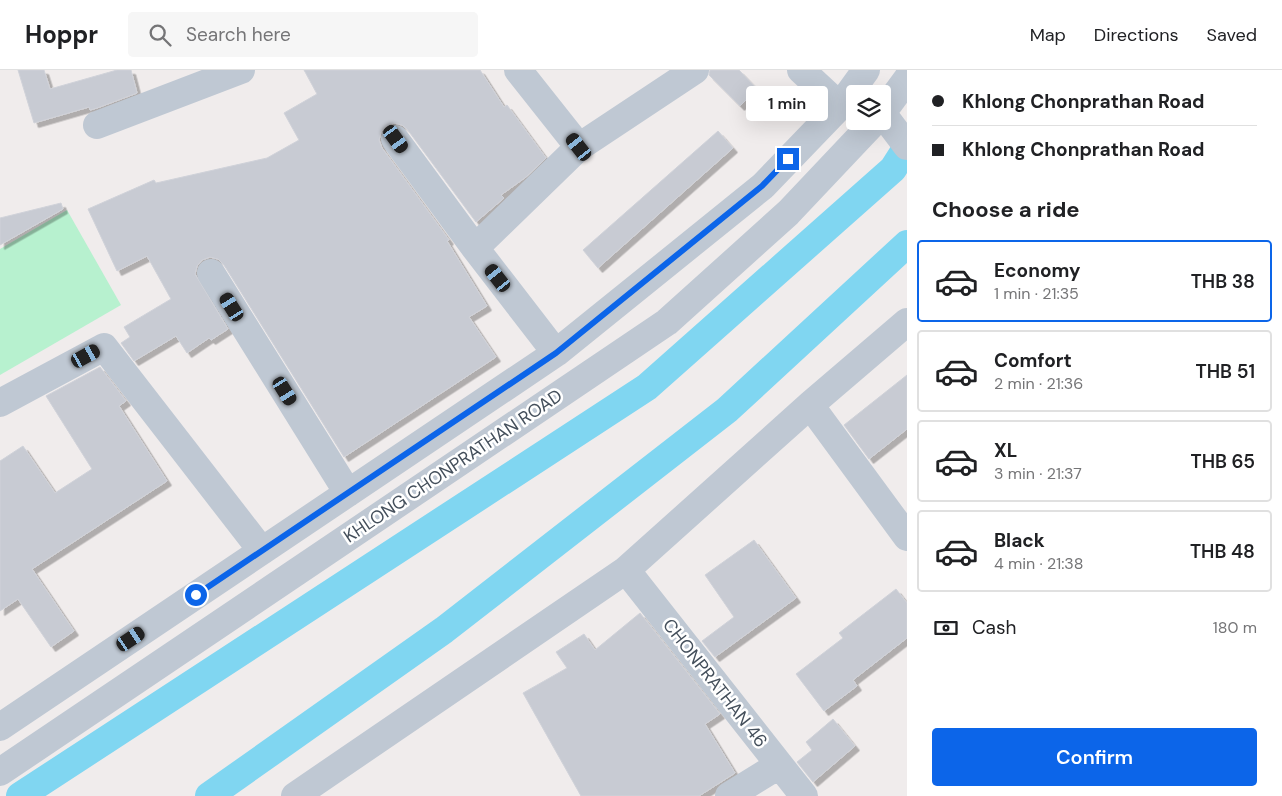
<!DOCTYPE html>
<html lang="en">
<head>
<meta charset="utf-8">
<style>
	body { margin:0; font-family:"DM Sans",sans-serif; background:#f6f6f6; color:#202124; height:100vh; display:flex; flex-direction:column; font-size:19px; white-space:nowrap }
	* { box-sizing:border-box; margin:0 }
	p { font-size:16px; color:#757577 }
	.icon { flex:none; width:28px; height:28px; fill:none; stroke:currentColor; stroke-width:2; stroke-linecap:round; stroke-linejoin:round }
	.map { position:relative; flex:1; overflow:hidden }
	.drawer { display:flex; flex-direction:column; background:#fff; width:375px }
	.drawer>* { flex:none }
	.top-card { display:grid; align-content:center; height:110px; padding:0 25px; background:#fff }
	.controls { position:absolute; left:846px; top:15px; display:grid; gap:10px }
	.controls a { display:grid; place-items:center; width:45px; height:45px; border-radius:5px; background:#fff; box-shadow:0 5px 20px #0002; font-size:25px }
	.end { position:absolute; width:22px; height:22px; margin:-11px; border:6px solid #0c65e9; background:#fff; box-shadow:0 0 0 2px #fff }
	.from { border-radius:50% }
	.bubble { position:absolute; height:35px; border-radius:5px; background:#fff; box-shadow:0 5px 20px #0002; font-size:16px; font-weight:600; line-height:35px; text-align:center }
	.car { position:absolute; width:15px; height:30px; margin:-15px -8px; border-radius:6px; box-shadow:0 0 4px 1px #0007; background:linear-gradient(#222 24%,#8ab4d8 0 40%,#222 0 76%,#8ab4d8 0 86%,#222 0) }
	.top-card b { display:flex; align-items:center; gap:18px; height:48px; font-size:19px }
	.top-card b+b { border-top:1px solid #e0e0e0 }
	.top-card i { width:12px; height:12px; background:#202124 }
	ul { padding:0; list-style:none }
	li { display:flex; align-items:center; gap:15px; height:82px; margin:0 10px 8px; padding:0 15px; border:2px solid #e0e0e0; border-radius:5px }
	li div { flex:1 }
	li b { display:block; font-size:19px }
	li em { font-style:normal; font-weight:600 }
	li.active { border-color:#0c65e9 }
	li>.icon { width:45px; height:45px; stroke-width:1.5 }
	h2 { padding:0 25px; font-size:22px; line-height:60px }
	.pay { display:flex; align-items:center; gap:12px; height:55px; padding:0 25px; font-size:19px }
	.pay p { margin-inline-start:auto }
	.primary-button { display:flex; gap:10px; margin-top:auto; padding:10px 25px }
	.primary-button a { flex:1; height:58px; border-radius:5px; background:#0c65e9; color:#fff; font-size:20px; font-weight:600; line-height:58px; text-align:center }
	header { display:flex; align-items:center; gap:30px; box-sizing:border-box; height:70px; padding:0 25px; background:#fff; border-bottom:1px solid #e0e0e0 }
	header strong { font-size:24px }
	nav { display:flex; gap:28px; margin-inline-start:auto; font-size:18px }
	.search { width:350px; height:45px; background:#f6f6f6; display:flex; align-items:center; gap:12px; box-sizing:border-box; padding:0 18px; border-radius:5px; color:#757577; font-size:19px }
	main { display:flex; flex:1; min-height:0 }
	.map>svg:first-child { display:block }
	.green { fill:#b7f1cf }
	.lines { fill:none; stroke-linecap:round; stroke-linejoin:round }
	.canal { stroke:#80d6f1; stroke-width:28 }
	.building { fill:#c8cbd3; stroke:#d0d2d9; filter:url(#shadow) }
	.minor { stroke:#bfc8d3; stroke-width:28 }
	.route { stroke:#0c65e9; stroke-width:6 }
	.labels { text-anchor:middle; stroke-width:5; stroke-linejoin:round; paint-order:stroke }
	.street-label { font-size:18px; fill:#444f5b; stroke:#fff }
</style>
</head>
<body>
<header>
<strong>Hoppr</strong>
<div class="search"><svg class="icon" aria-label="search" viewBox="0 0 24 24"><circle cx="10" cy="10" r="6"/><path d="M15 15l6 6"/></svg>Search here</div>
<nav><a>Map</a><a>Directions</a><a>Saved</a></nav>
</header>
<main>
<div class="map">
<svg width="907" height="726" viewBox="0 0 907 726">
	<defs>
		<filter id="shadow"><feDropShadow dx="4.5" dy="4.5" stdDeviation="0" flood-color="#0004"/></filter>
	</defs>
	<rect width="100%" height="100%" fill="#f0ecec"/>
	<path class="green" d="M 67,140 L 121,235 L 0,305 L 0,179 Z"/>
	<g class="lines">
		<path class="canal" d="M 20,726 L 647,317 L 893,99 L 907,77
			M 209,726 L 444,560 L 727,340 L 907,174"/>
	</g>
	<path class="building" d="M 18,0 L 44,0 L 50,19 L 117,0 L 131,0 L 137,23 L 97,38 L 90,40 L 89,37 L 34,53 Z
		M 304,0 L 480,0 L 504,37 L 507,35 L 546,88 L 526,107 L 501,125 L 504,128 L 476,152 L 407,59 L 402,55 L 394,53 L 386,56 L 381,62 L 379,70 L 382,78 L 449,170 L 447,171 L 487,236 L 469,247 L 496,287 L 344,387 L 224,195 L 218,189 L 210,187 L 202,190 L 197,196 L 195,204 L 228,259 L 211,270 L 209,268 L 187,283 L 176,266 L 134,291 L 121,273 L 130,267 L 124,257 L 171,229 L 147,186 L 117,201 L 88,139 L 154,110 L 156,113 L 267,88 L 299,70 L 284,43 L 317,24 Z
		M 710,0 L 739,0 L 757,19 L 740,36 L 709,5 Z
		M 718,61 L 733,78 L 598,198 L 583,180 Z
		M 61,133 L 63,139 L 0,175 L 0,148 Z
		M 100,297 L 126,331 L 119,336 L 167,411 L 32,499 L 74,561 L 51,577 L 18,529 L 0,541 L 0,391 L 23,376 L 55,423 L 92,399 L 46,326 Z
		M 907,305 L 907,359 L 869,389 L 844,355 Z
		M 754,470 L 796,528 L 715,587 L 702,571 L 734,547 L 705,505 Z
		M 896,519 L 907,533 L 907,568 L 853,610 L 857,616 L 824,641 L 796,604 L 843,568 L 839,563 Z
		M 640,543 L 720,644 L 705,654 L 735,703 L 699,726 L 581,726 L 523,623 L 567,598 L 556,582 L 584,564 L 595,580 Z
		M 833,649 L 855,676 L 813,712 L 797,692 L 812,680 L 806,672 Z"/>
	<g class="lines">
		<path class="minor" d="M 518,0 L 579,77
			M 801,0 L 840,36
			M 882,43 L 907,9
			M 882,43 L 907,76
			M 97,55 L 241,0
			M 395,69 L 475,178 L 556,283
			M 475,178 L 579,77 L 695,0
			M 211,203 L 348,423
			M 0,333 L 104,277 L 262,481
			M 810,335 L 907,467
			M 626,500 L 804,726
			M 0,657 L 556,283 L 763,116 L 840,36 L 866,0
			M 0,702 L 667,252 L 788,143 L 875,51
			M 295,726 L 626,500 L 810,335 L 907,252
			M 729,726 L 779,695"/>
	</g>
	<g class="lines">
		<path class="route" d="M 196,525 L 556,283 L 762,116 L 788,89"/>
	</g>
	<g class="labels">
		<g class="street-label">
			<text transform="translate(453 396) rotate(-34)" y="6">KHLONG CHONPRATHAN ROAD</text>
			<text transform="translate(715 613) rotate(52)" y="6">CHONPRATHAN 46</text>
		</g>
	</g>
</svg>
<div class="controls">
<a><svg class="icon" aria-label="layers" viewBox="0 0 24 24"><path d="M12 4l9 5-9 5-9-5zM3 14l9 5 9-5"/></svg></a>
</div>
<i class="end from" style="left:196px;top:525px"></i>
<i class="end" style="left:788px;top:89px"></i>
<div class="bubble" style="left:746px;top:16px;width:82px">1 min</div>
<i class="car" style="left:396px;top:69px;rotate:144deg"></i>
<i class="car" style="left:579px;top:77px;rotate:322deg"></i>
<i class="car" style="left:498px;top:208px;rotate:322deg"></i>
<i class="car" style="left:232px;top:237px;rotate:328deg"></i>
<i class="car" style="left:86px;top:286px;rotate:61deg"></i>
<i class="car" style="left:285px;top:321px;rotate:148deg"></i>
<i class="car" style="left:131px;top:569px;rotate:56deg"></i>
</div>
<section class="drawer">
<div class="top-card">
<b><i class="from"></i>Khlong Chonprathan Road</b>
<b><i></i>Khlong Chonprathan Road</b>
</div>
<h2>Choose a ride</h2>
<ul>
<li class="active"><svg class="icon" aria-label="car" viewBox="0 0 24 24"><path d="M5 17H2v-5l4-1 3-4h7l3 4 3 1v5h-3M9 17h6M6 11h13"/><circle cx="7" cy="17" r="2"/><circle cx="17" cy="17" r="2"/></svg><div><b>Economy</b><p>1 min · 21:35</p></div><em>THB 38</em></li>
<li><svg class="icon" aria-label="car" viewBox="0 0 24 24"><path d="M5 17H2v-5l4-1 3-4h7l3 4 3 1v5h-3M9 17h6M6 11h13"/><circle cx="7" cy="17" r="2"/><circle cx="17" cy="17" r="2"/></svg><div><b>Comfort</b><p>2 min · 21:36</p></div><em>THB 51</em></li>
<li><svg class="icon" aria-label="car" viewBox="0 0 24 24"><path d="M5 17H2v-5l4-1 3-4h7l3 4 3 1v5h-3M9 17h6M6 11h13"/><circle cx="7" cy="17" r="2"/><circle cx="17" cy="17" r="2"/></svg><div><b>XL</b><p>3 min · 21:37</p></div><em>THB 65</em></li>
<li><svg class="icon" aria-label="car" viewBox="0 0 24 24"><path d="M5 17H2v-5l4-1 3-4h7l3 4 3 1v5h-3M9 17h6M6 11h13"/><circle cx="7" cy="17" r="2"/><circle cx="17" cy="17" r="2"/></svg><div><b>Black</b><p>4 min · 21:38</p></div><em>THB 48</em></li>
</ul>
<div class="pay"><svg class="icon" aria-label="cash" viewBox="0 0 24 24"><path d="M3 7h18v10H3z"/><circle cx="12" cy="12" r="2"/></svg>Cash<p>180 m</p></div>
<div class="primary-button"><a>Confirm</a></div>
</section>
</main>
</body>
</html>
